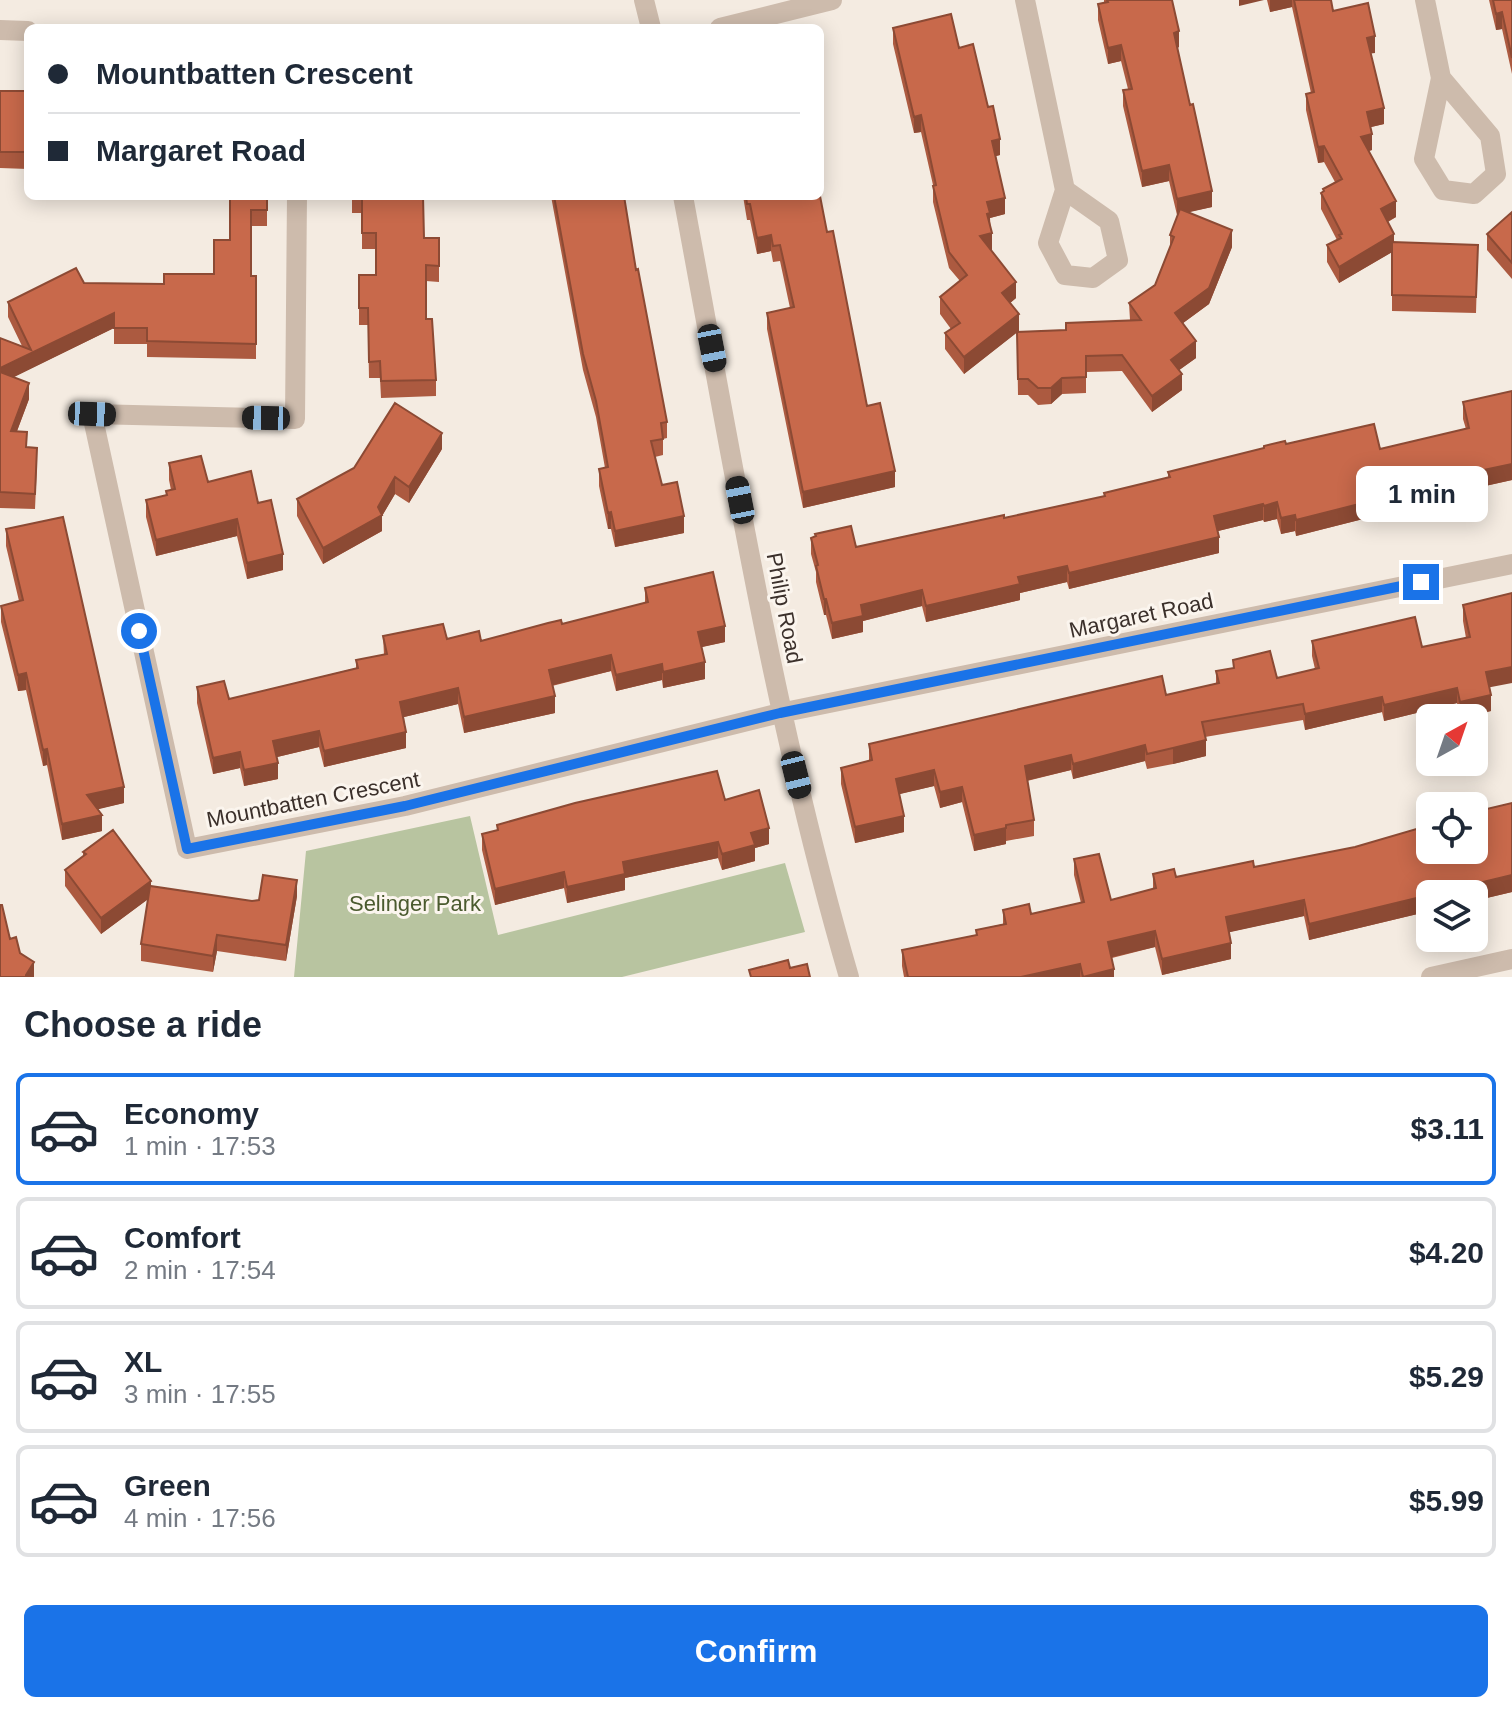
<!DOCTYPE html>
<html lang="en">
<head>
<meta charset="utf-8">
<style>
	body { margin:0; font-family:Helvetica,sans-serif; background:#f6f6f7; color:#1f2937; height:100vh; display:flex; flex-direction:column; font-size:30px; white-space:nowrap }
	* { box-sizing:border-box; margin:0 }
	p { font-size:26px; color:#747a83 }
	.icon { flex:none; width:44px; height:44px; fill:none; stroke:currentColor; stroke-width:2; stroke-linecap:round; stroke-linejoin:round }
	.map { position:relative; height:977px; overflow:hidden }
	.details { display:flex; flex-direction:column; background:#fff; flex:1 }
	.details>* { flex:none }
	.guide { position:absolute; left:24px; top:24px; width:800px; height:176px; border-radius:12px; box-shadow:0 4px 20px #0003; display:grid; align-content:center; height:176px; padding:0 24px; background:#fff }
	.needle { width:52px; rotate:40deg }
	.tools { position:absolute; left:1416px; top:704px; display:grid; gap:16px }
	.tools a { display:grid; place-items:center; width:72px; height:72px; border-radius:12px; background:#fff; box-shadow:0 4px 20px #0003; font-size:40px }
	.end { position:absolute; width:36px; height:36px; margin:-18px; border:10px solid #1a73e8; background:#fff; box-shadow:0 0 0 4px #fff }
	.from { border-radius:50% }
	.bubble { position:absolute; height:56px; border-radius:12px; background:#fff; box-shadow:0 4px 20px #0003; font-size:26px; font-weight:700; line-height:56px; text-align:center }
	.car { position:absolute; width:24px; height:48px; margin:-24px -12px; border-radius:10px; box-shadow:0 0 6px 2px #0007; background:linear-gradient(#222 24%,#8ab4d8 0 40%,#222 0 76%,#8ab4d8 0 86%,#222 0) }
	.guide b { display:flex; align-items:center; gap:28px; height:76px; font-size:30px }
	.guide b+b { border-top:2px solid #e0e1e3 }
	.guide i { width:20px; height:20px; background:#1f2937 }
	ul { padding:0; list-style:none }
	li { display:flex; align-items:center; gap:24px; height:112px; margin:0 16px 12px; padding:0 8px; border:4px solid #e0e1e3; border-radius:12px }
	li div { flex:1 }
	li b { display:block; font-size:30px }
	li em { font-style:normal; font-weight:700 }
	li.on { border-color:#1a73e8 }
	li>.icon { width:72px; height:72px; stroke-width:1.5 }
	h2 { padding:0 24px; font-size:36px; line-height:96px }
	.primary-button { display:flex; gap:16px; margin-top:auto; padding:16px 24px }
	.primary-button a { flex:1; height:92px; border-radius:12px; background:#1a73e8; color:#fff; font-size:32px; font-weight:700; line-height:92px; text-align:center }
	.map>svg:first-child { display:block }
	.green { fill:#b8c4a0 }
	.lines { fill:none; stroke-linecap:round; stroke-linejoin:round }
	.minor { stroke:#cdbbac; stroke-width:20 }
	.wall { fill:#ac5a40 }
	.shaded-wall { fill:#8c4a34 }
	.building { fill:#c8694b; stroke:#8c4a34; stroke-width:2 }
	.route { stroke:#1a73e8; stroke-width:10 }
	.labels { text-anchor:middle; stroke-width:6; stroke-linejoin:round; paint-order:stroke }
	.street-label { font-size:22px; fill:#3b302b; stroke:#fbf5ee }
	.park-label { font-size:22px; fill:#4a5a2e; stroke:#fbf5ee }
</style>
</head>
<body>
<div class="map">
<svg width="1512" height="977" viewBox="0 0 1512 977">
	<rect width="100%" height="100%" fill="#f4ebe1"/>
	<path class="green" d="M 470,816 L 498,935 L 785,863 L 805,932 L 622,977 L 294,977 L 306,851 Z"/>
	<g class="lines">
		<path class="minor" d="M 644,0 L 651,28
			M 1025,0 L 1065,190 L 1048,243 L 1065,275 L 1093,278 L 1118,260 L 1109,221 L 1065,190
			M 1425,0 L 1441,78 L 1424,159 L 1443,190 L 1474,194 L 1496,174 L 1490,136 L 1441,78
			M 720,28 L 832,0
			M 0,30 L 28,31
			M 297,196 L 295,419 L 92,414 L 187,849 L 405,806 L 780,713 L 1512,564
			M 683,196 C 732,458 774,721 849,977
			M 1431,977 L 1512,959"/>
	</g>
	<path class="wall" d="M 1104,0 L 1172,0 L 1179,47 L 1177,48 L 1212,207 L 1188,212 L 1232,247 L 1209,304 L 1183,323 L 1196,358 L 1179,370 L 1182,390 L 1152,412 L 1122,371 L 1086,372 L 1086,393 L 1062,394 L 1051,404 L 1038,405 L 1028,395 L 1018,395 L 1017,332 L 964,374 L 945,349 L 945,333 L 951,329 L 940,314 L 940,297 L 960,281 L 949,268 L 933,202 L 933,185 L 921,132 L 914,133 L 893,44 L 893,28 L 959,48 L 1000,155 L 996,156 L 1005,214 L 990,218 L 992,250 L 991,250 L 1016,298 L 1010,303 L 1019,331 L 1017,332 L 1066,330 L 1130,320 L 1129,303 L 1155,285 L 1170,249 L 1170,235 L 1178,214 L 1177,215 L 1169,181 L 1142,187 L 1123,106 L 1123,90 L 1128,89 L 1121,61 L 1108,64 L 1098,20 L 1098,4 L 1104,3 Z
		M 1267,0 L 1331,0 L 1333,11 L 1375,53 L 1371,53 L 1384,124 L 1371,127 L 1372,150 L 1369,151 L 1396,217 L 1388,222 L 1394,242 L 1478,245 L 1476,313 L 1392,311 L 1392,252 L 1339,283 L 1327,262 L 1327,245 L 1337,240 L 1321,209 L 1321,193 L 1323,192 L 1323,189 L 1335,182 L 1324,162 L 1318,163 L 1306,110 L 1306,94 L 1311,93 L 1292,7 L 1270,12 Z
		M 1489,0 L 1512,0 L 1512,74 L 1502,29 L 1496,30 Z
		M 0,91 L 28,91 L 28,169 L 0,168 Z
		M 230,196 L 267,196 L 267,226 L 251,226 L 251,276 L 256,276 L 256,359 L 147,357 L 147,344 L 114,344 L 114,328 L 13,377 L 29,399 L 17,431 L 37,464 L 35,509 L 0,508 L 0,338 L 22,346 L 8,317 L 8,302 L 84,283 L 164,284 L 214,274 L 230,240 Z
		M 352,196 L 423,196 L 424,238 L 439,238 L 439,282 L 426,281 L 426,319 L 436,380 L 436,396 L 381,398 L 380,378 L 369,378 L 368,325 L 359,325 L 359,275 L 376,275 L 376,249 L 362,249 L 362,213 L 352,213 Z
		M 551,196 L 624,196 L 636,270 L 667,422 L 667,438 L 663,439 L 663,455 L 655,457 L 662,485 L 684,533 L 615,547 L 611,529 L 608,529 L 599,486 L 599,469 L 605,468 L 596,417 L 583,370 Z
		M 743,196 L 816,196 L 827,232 L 867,406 L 895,487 L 803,508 L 767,329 L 767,313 L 790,308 L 780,261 L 773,262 L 771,251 L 757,254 L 750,220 L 747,220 Z
		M 1512,212 L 1512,279 L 1487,250 L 1487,234 Z
		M 1512,391 L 1512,480 L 1476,488 L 1476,497 L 1439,506 L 1438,500 L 1296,536 L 1295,531 L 1281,534 L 1277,519 L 1264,522 L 1263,520 L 1218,531 L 1219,553 L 1069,589 L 1067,582 L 1020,593 L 1020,600 L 926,622 L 922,606 L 863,621 L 863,632 L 832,639 L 826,615 L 824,615 L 816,582 L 816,572 L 811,554 L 811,538 L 856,547 L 1004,518 L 1104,496 L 1168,478 L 1168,472 L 1286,444 L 1380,449 L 1466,429 L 1463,419 L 1463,402 Z
		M 442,449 L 409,503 L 395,494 L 382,516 L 382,531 L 323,564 L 297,516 L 297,499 Z
		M 169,463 L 258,503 L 283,570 L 247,579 L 237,536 L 156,556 L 146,517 L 146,500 L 166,495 L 166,491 L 171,490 L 169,480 Z
		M 6,529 L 124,803 L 97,809 L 102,831 L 62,840 L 47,765 L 43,766 L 26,690 L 18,691 L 1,622 L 1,606 L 19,601 L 6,546 Z
		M 645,588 L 725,642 L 701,647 L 705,679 L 663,688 L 662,680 L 616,691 L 611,671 L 552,686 L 555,713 L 464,733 L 458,704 L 404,717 L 406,748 L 324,767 L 319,747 L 277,757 L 278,779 L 244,786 L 240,768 L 213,774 L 197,703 L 197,687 L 229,699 L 356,668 L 356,660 L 384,655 L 383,636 L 481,641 L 562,624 L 645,603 Z
		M 1463,605 L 1490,688 L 1491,711 L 1460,718 L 1457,703 L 1384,721 L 1382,712 L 1305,730 L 1303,720 L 1205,737 L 1206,756 L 1173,764 L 1147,769 L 1145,761 L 1073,779 L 1071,770 L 1027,781 L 1034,820 L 1034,836 L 1006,841 L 1006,844 L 974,851 L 962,802 L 940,808 L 934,786 L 899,794 L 904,832 L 855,843 L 841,784 L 841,768 L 869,761 L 869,744 L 1166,695 L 1216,684 L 1216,671 L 1233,668 L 1233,660 L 1277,678 L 1315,669 L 1312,656 L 1312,641 L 1422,647 L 1466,638 L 1463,621 Z
		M 725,800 L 769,844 L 755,848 L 755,861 L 722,870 L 718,858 L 625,878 L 625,890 L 567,903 L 564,888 L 495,905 L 482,850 L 482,834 L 497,830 L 497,825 Z
		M 1512,803 L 1512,892 L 1474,901 L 1430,894 L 1430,911 L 1309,940 L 1304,916 L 1229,932 L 1231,959 L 1162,975 L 1155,947 L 1112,958 L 1114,977 L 904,977 L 902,966 L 902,950 L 976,935 L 976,930 L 1003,924 L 1003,910 L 1031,914 L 1081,903 L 1074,875 L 1074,859 L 1111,900 L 1153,889 L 1153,874 L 1176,877 L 1254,867 L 1355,847 Z
		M 83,852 L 151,886 L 252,901 L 297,896 L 286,961 L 217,951 L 213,972 L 141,961 L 141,944 L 148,899 L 101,934 L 65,886 L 65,870 L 83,856 Z"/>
	<path class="shaded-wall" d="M 1239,0 L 1264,0 L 1239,6 Z
		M 1270,0 L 1292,0 L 1292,7 L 1270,12 Z
		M 1502,12 L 1502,29 L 1496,30 L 1496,14 Z
		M 1179,31 L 1179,47 L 1174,49 L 1174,33 Z
		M 1375,36 L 1375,53 L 1367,54 L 1367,38 Z
		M 1121,45 L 1121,61 L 1108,64 L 1108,48 Z
		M 1384,108 L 1384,124 L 1367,128 L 1367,112 Z
		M 921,115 L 921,132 L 914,133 L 914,117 Z
		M 1372,134 L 1372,150 L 1361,153 L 1361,137 Z
		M 1000,139 L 1000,155 L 992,157 L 992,141 Z
		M 1324,146 L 1324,162 L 1318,163 L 1318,147 Z
		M 1169,165 L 1169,181 L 1142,187 L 1142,171 Z
		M 1212,191 L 1212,207 L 1177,215 L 1177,199 Z
		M 1005,198 L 1005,214 L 990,218 L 990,229 L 987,230 L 987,202 Z
		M 1396,201 L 1396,217 L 1381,225 L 1381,209 Z
		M 1232,230 L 1232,247 L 1209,304 L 1175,329 L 1175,313 Z
		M 992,233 L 992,250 L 980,252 L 980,236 Z
		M 1394,234 L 1394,251 L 1339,283 L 1339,267 Z
		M 771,235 L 771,251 L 757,254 L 757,238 Z
		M 1016,282 L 1016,298 L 1002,310 L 1002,293 Z
		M 114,313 L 114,328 L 0,384 L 0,368 Z
		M 1019,314 L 1019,331 L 964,374 L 964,357 Z
		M 1196,341 L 1196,358 L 1171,376 L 1171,360 Z
		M 1182,374 L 1182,390 L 1152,412 L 1152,396 Z
		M 1062,378 L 1062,394 L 1051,404 L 1051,388 Z
		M 29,383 L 29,399 L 11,447 L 11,431 Z
		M 442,433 L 442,449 L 409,503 L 409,487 Z
		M 1512,464 L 1512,480 L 1476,488 L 1476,497 L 1439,506 L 1439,490 L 1474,472 Z
		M 895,471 L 895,487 L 803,508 L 803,492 Z
		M 395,477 L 395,494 L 382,516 L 382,531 L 323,564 L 323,548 L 378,507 Z
		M 1438,484 L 1438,500 L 1296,536 L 1296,520 Z
		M 1277,502 L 1277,519 L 1264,522 L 1264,506 Z
		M 1263,504 L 1263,520 L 1214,532 L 1214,516 Z
		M 611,512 L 611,529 L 608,529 L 608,513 Z
		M 1295,515 L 1295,531 L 1281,534 L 1281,518 Z
		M 684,516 L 684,533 L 615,547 L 615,531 Z
		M 237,519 L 237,536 L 156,556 L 156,540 Z
		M 1219,537 L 1219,553 L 1069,589 L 1069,573 Z
		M 283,554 L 283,570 L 247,579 L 247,563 Z
		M 1067,566 L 1067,582 L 1020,593 L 1020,600 L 926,622 L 926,606 L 1018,577 Z
		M 922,590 L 922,606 L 863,621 L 863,632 L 832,639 L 832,623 L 861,605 Z
		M 824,599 L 826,599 L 826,615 L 824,615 Z
		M 725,626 L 725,642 L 698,648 L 698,632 Z
		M 611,655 L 611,671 L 549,686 L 549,670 Z
		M 1512,661 L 1512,683 L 1486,688 L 1486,672 Z
		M 705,662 L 705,679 L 663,688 L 663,672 Z
		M 662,664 L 662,680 L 616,691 L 616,675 Z
		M 26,673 L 26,690 L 18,691 L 18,675 Z
		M 458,688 L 458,704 L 400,718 L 400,702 Z
		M 1457,688 L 1457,703 L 1384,721 L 1384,705 Z
		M 1491,695 L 1491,711 L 1460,718 L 1460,702 Z
		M 555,696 L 555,713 L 464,733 L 464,717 Z
		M 1382,697 L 1382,712 L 1305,730 L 1305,714 Z
		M 319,731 L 319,747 L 273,758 L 273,741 Z
		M 406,732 L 406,748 L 324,767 L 324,751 Z
		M 1206,740 L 1206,756 L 1173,764 L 1173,748 Z
		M 1145,745 L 1145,761 L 1073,779 L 1073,764 Z
		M 47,749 L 47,765 L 43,766 L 43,750 Z
		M 240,752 L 240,768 L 213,774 L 213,758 Z
		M 1071,755 L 1071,770 L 1025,781 L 1025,766 Z
		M 278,763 L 278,779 L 244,786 L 244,770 Z
		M 934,770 L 934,786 L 896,795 L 896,779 Z
		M 124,787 L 124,803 L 87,812 L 87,795 Z
		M 962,787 L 962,802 L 940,808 L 940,792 Z
		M 102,815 L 102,831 L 62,840 L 62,824 Z
		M 904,816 L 904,832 L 855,843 L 855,827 Z
		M 769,828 L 769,844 L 755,848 L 755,861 L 722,870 L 722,854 L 751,833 Z
		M 1006,828 L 1006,844 L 974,851 L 974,835 Z
		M 718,842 L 718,858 L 625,878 L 625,890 L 567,903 L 567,887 L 623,862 Z
		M 564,872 L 564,888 L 495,905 L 495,889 Z
		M 1512,875 L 1512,892 L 1474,901 L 1474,894 L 1434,894 Z
		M 297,880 L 297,896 L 286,961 L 286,945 Z
		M 151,881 L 151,897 L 101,934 L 101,918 Z
		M 1430,895 L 1430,911 L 1309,940 L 1309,924 Z
		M 1304,900 L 1304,916 L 1226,933 L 1226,917 Z
		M 1155,931 L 1155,947 L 1108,958 L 1108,942 Z
		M 217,935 L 217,951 L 213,972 L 213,956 Z
		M 1231,943 L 1231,959 L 1162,975 L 1162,959 Z
		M 34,962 L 34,977 L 26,977 L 26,975 Z
		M 1080,964 L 1080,977 L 1021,977 Z
		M 1114,969 L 1114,977 L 1083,977 Z"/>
	<path class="building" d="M 1107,0 L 1172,0 L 1179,31 L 1174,33 L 1190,105 L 1193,104 L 1212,191 L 1177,199 L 1169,165 L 1142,171 L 1123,90 L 1132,89 L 1121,45 L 1108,48 L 1098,4 L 1108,2 Z
		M 1294,0 L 1331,0 L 1333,11 L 1368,3 L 1375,36 L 1367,38 L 1384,108 L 1367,112 L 1372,134 L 1361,137 L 1396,201 L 1381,209 L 1394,234 L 1339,267 L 1327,245 L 1341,238 L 1339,235 L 1342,234 L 1321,193 L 1324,191 L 1323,189 L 1342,179 L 1324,146 L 1318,147 L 1306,94 L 1314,92 Z
		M 1493,0 L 1512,0 L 1512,58 L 1502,12 L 1496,14 Z
		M 951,14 L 959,48 L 973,44 L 988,107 L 993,106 L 1000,139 L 992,141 L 1005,198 L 987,202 L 990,213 L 987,214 L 992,233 L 980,236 L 1016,282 L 1002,293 L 1019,314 L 964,357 L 945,333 L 960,323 L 940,297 L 967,275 L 949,252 L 933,186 L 936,185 L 921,115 L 914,117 L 893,28 Z
		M 0,91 L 28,91 L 28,152 L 0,152 Z
		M 230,196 L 267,196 L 267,210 L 251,210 L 251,276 L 256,276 L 256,344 L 147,341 L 147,328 L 114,328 L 114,313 L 0,368 L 0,338 L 31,350 L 8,302 L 76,268 L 84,283 L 164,284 L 164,274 L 214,274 L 214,240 L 230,240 Z
		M 352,196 L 423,196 L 424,238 L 439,238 L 439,266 L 426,265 L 426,319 L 432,319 L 436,380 L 381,381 L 380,361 L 369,362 L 368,308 L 359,308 L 359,275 L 376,275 L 376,233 L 362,233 L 362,197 Z
		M 554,196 L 624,196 L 636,270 L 638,269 L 667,422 L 661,423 L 663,439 L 651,441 L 662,485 L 677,482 L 684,516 L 615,531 L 611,512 L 608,513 L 599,469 L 608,467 L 596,401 L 583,354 Z
		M 746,196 L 820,196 L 827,232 L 833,231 L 867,406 L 880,403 L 895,471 L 803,492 L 767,313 L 794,307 L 780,245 L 773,246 L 771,235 L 757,238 L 750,204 L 747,204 Z
		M 1180,209 L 1232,230 L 1209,288 L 1175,313 L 1196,341 L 1171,360 L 1182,374 L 1152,396 L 1122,355 L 1086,356 L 1086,377 L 1062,378 L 1051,388 L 1038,388 L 1028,379 L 1018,379 L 1017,332 L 1066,330 L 1066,323 L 1141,320 L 1129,303 L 1155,285 L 1174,237 L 1170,235 Z
		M 1512,212 L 1512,263 L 1487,234 Z
		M 1392,242 L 1478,245 L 1476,297 L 1392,295 Z
		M 0,372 L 29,383 L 11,431 L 27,432 L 26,447 L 37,448 L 35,494 L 0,492 Z
		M 1512,391 L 1512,464 L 1474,472 L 1476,481 L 1439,490 L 1438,484 L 1296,520 L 1295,515 L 1281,518 L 1277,502 L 1264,506 L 1263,504 L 1214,516 L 1219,537 L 1069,573 L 1067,566 L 1018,577 L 1020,584 L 926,606 L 922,590 L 861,605 L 863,616 L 832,623 L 826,599 L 824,599 L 816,566 L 818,565 L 811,538 L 816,536 L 815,534 L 851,526 L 856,547 L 1004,515 L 1004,518 L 1105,496 L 1104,493 L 1170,477 L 1168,472 L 1264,448 L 1264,446 L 1285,441 L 1286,444 L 1374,424 L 1380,449 L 1469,428 L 1463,402 Z
		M 395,403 L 442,433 L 409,487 L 395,477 L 378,507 L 382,515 L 323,548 L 297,499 L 354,468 Z
		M 201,456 L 208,482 L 251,471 L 258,503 L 271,500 L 283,554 L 247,563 L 237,519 L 156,540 L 146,500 L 167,495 L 166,491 L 175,489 L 169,463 Z
		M 63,517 L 124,787 L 87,795 L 102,815 L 62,824 L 47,749 L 43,750 L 26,673 L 18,675 L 1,606 L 23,600 L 6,529 Z
		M 713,572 L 725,626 L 698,632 L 705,662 L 663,672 L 662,664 L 616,675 L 611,655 L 549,670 L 555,696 L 464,717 L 458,688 L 400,702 L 406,732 L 324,751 L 319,731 L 273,741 L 278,763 L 244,770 L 240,752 L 213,758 L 197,687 L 224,681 L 229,699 L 358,668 L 356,660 L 387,654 L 383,636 L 443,624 L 447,639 L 479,631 L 481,641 L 548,623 L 561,620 L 562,624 L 648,602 L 645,588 Z
		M 1512,593 L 1512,667 L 1486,672 L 1491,695 L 1460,702 L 1457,688 L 1384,705 L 1382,697 L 1305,714 L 1303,704 L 1202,722 L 1206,740 L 1173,748 L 1147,754 L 1145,745 L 1073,764 L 1071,755 L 1025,766 L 1034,820 L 1006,825 L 1006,828 L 974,835 L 962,787 L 940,792 L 934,770 L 896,779 L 904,816 L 855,827 L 841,768 L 872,760 L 869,744 L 1162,676 L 1166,695 L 1219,683 L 1216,671 L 1234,668 L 1233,660 L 1270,651 L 1277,678 L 1319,668 L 1312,641 L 1415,617 L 1422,647 L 1470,637 L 1463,605 Z
		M 717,771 L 725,800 L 759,790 L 769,828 L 751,833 L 755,845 L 722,854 L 718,842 L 623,862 L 625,874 L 567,887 L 564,872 L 495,889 L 482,834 L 498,830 L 497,825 L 575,803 Z
		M 1512,803 L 1512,875 L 1309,924 L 1304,900 L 1226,917 L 1231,943 L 1162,959 L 1155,931 L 1108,942 L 1114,969 L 1083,977 L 1080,964 L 1021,977 L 908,977 L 902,950 L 977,935 L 976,930 L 1006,924 L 1003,910 L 1029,904 L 1031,914 L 1084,902 L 1074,859 L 1099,854 L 1111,900 L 1156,888 L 1153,874 L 1174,869 L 1176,877 L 1253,861 L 1254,867 L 1355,847 L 1430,825 L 1430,850 L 1474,850 L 1474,812 Z
		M 113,830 L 151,881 L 101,918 L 65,870 L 86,854 L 83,852 Z
		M 263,875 L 297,880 L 286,945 L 217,935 L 213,956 L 141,944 L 150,886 L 252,901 L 259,900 Z
		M 0,905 L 2,905 L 10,939 L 16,937 L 20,953 L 34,962 L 26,975 L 26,977 L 0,977 Z
		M 788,960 L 790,968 L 807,964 L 810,977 L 751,977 L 749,970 Z"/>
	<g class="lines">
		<path class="route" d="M 139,631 L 187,849 L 405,806 L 780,713 L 1421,582"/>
	</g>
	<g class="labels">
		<g class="street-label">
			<text transform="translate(785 608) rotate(79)" y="8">Philip Road</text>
			<text transform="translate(1141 615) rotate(-12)" y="8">Margaret Road</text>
			<text transform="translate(313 799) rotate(-11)" y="8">Mountbatten Crescent</text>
		</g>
		<g class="park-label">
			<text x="415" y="911">Selinger Park</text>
		</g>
	</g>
</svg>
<div class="tools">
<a><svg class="needle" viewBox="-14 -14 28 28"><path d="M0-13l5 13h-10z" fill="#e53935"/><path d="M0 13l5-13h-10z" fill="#747a83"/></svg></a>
<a><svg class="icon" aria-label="locate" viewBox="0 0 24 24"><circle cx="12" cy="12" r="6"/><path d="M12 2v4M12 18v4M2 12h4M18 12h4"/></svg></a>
<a><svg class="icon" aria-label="layers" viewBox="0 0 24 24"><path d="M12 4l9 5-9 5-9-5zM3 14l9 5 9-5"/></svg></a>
</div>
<i class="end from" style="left:139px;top:631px"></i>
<i class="end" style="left:1421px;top:582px"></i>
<div class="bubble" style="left:1356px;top:466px;width:132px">1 min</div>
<i class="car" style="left:712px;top:348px;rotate:169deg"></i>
<i class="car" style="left:92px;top:414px;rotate:92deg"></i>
<i class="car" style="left:266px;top:418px;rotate:271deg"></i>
<i class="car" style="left:740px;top:500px;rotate:349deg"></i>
<i class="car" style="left:796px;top:775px;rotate:166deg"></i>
<div class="guide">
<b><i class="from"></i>Mountbatten Crescent</b>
<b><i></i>Margaret Road</b>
</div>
</div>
<section class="details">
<h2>Choose a ride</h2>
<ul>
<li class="on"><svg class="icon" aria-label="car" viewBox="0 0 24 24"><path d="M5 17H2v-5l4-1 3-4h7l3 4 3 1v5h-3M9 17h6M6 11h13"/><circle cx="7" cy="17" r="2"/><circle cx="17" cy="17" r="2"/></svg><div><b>Economy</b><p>1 min · 17:53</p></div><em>$3.11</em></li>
<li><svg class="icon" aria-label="car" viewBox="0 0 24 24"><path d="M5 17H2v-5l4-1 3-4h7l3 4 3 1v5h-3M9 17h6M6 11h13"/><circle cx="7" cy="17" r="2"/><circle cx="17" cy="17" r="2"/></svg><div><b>Comfort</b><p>2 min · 17:54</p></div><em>$4.20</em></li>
<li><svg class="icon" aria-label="car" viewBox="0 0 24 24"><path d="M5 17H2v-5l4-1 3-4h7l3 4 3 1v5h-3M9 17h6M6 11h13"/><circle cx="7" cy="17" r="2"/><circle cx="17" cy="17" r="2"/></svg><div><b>XL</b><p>3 min · 17:55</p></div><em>$5.29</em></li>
<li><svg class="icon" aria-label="car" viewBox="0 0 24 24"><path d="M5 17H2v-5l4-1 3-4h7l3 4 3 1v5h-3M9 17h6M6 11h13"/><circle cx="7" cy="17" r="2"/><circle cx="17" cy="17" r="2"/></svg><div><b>Green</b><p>4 min · 17:56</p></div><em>$5.99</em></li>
</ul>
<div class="primary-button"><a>Confirm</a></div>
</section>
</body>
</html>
